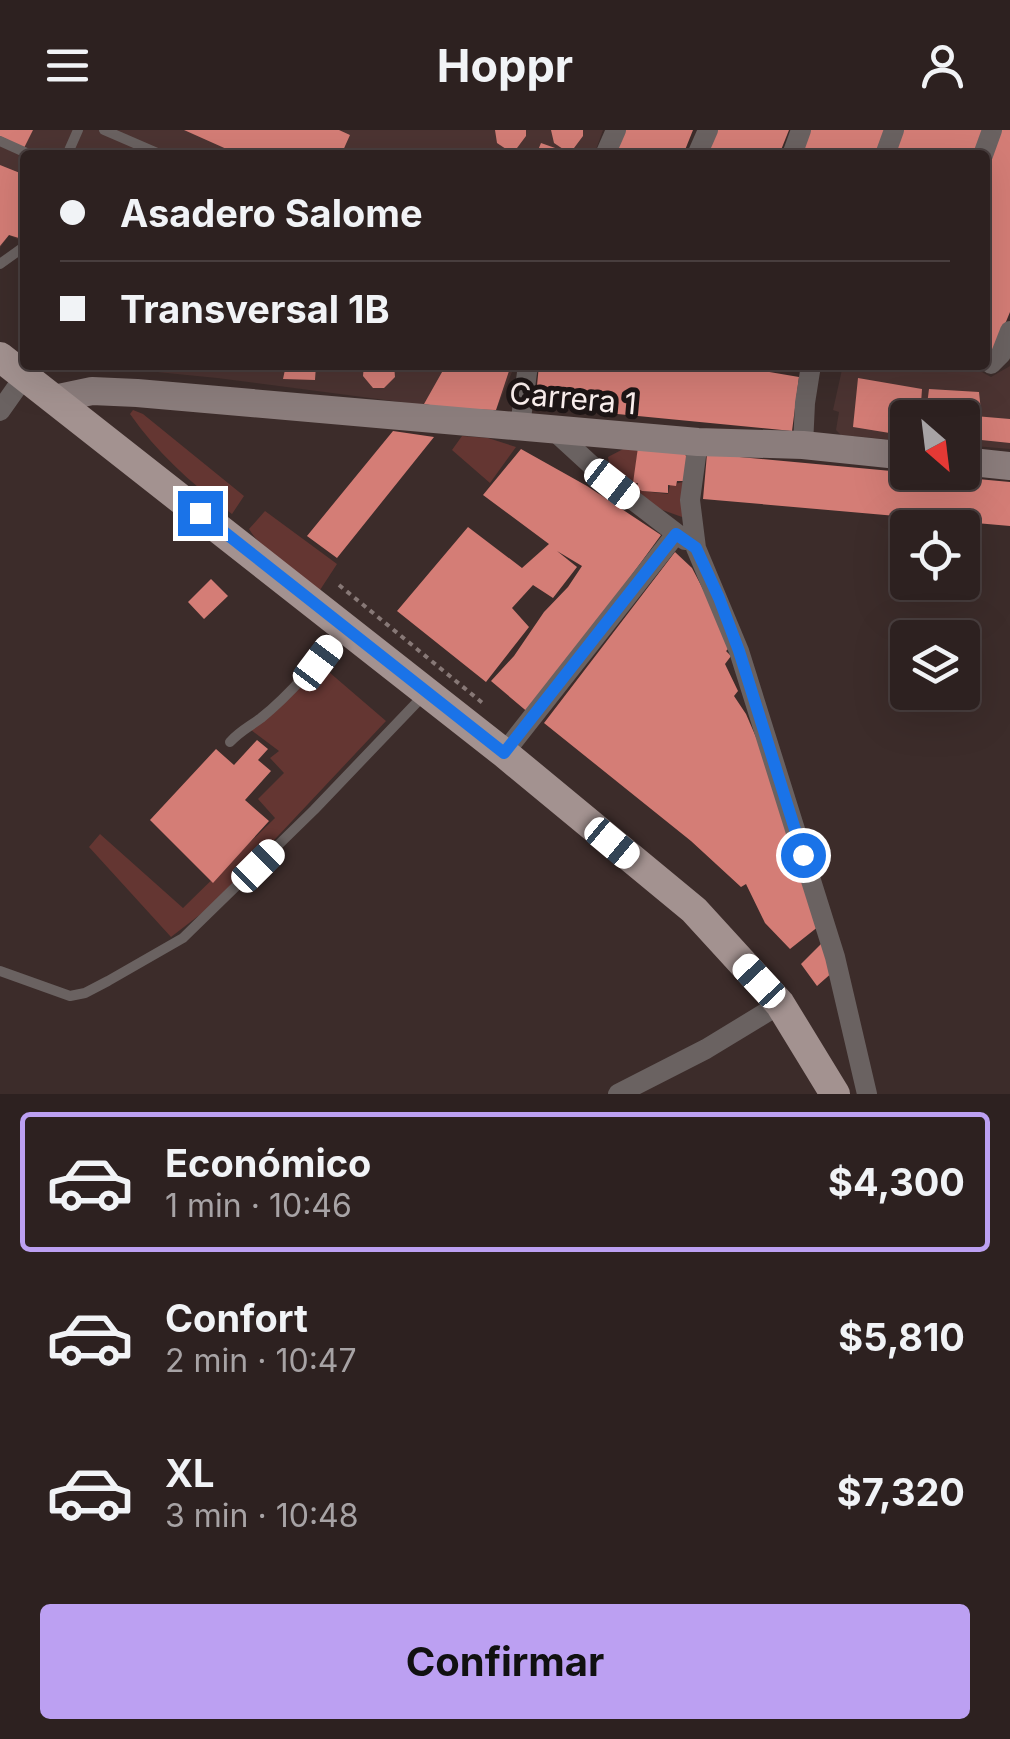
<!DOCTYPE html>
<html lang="es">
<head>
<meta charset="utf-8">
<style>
	body { margin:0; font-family:Inter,sans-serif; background:#392e2d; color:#f1f3f6; height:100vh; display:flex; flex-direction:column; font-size:38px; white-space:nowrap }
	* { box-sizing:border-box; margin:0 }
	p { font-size:32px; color:#a7a3a5 }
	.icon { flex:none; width:55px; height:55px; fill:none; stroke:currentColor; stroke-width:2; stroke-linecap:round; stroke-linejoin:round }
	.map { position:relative; height:964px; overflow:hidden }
	.drawer { display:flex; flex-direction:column; background:#2d2120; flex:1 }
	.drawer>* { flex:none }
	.banner { position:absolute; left:20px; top:20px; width:970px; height:220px; border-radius:10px; box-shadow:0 10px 40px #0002,0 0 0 2px #483e3e; display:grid; align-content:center; height:220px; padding:0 40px; background:#2d2120 }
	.needle { width:65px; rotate:152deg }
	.fabs { position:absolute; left:890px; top:270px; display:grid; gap:20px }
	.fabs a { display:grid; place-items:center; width:90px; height:90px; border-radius:10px; background:#2d2120; box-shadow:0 10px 40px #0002,0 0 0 2px #483e3e; font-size:50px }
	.end { position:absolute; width:45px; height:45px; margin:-22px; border:12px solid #1a73e8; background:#fff; box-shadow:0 0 0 5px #fff }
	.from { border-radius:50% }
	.car { position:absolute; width:30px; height:60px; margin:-30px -15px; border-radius:12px; box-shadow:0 0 8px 2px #0007; background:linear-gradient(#fff 24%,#345 0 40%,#fff 0 76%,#345 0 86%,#fff 0) }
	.banner b { display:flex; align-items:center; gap:35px; height:95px; font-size:38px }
	.banner b+b { border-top:2px solid #483e3e }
	.banner i { width:25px; height:25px; background:#f1f3f6 }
	ul { padding:18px 0 0; list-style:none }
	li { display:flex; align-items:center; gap:30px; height:140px; margin:0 20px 15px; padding:0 20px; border:5px solid transparent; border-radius:10px }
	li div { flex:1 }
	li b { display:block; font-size:38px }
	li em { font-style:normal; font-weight:700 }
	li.on { border-color:#bca0f2 }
	li>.icon { width:90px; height:90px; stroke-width:1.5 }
	.primary-button { display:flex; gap:20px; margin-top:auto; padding:20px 40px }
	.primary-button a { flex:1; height:115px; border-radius:10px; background:#bca0f2; color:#111; font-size:40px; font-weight:700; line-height:115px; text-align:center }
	header { display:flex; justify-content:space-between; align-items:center; height:130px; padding:0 40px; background:#2d2120; font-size:45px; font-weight:700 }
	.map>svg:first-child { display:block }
	.built { fill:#4c3432 }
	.green { fill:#643632 }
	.building { fill:#d47d76 }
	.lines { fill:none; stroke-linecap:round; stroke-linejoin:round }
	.path { stroke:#877876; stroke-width:4; stroke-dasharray:5 5; stroke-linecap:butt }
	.lane { stroke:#6a6261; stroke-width:10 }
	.street { stroke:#6a6261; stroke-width:20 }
	.secondary { stroke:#8b7d7c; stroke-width:28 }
	.primary { stroke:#a39290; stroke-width:30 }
	.route { stroke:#1a73e8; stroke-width:12 }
	.labels { text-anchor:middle; stroke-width:10; stroke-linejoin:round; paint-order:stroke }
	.street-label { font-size:30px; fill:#fdf2f0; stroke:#1e1616 }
</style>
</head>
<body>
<header><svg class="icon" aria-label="menu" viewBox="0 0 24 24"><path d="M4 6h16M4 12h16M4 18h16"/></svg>Hoppr<svg class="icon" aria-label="person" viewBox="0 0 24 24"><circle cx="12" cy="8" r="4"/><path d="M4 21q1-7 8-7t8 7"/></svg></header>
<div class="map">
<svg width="1010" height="964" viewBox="0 0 1010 964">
	<rect width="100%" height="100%" fill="#3c2c2a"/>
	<path class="built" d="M 0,0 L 603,0 L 594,25 L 25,25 L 25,113 L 9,105 L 0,118 Z
		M 87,235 L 515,235 L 496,280 L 454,279 L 217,248 Z
		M 843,235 L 969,235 L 991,247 L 1010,236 L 1010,319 L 963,315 L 962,288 L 908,288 L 907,311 L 841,305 L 836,300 L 839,282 L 833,280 Z"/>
	<path class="green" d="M 133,280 L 143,284 L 244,366 L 232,384 C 193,355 158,324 130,284 Z
		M 462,306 L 488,308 L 516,317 L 490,353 L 452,320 Z
		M 627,317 L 638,317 L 634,353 L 638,353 L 642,361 L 668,364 L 670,355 L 683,352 L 682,387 L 657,378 L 610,339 L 608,327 Z
		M 265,381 L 337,434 L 320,460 C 296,442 265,425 249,399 Z
		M 322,536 L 386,591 L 215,773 L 171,807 L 89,717 L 100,704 L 183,778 L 275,688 L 258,669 L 284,643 L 270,628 L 279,621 L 251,600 Z"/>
	<path class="building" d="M 0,0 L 33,0 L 24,18 L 0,6 Z
		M 184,0 L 339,0 L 350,5 L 341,25 L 240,25 Z
		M 495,0 L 526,0 L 526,6 L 517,18 L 506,19 L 497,13 Z
		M 551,0 L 583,0 L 583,6 L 574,18 L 563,19 L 554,13 Z
		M 618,0 L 693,0 L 683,25 L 609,25 Z
		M 712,0 L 789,0 L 779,25 L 702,25 Z
		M 801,0 L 885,0 L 876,25 L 791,25 Z
		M 901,0 L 984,0 L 975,25 L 892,25 Z
		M 999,0 L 1010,0 L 1010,182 L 991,228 L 985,226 L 985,40 Z
		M 541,13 L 572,24 L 572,25 L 536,25 Z
		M 0,35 L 25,45 L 25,103 L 22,109 L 9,105 L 0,116 Z
		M 286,235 L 316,235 L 315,250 L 283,249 Z
		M 364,235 L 394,235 L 395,247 L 384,258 L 373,258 L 363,246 Z
		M 446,235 L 511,235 L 496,280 L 454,279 L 424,274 Z
		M 539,235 L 728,235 L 799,247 L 792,301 L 535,276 Z
		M 858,248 L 922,259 L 920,288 L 908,288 L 908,306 L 853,297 Z
		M 929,259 L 979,262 L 981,281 L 959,277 L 956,288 L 926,283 Z
		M 963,285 L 1010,289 L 1010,313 L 962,308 Z
		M 393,301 L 434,307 L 337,428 L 307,406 Z
		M 638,317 L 684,322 L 687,328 L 686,351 L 677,351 L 676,356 L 668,355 L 668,363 L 642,361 L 637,358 L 638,353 L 633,353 Z
		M 521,319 L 587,356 L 661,405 L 530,584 L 491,551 L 514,526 L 544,482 L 568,457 L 582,436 L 557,421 L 577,437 L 553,468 L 533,455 L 512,478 L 529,497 L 486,552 L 397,481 L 468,397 L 522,438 L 549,414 L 483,365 Z
		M 707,324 L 1010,352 L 1010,396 L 703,369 Z
		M 675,422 L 692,438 L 732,515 L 726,521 L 731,526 L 725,534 L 738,561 L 734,566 L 746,584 L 762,621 L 819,796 L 790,819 L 765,793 L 746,754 L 741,757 L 691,711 L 544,593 Z
		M 211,449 L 228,466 L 204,489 L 188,472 Z
		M 257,610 L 268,619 L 258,630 L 271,641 L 245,670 L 269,691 L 213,753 L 150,690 L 216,619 L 234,635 Z
		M 824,811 L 834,841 L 817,856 L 801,834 Z"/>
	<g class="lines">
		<path class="path" d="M 339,455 L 485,575"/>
		<path class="lane" d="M 104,0 L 162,25
			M 0,11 L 31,25
			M 67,25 L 78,0
			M 0,134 L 25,116
			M 25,177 L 25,192
			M 230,612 C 240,601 249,597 261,588 C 292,563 317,532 342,501
			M 0,841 L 70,866 L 85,863 L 108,851 L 183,808 L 314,680 L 423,566"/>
		<path class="street" d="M 605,25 L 616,0
			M 697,25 L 708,0
			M 792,25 L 801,0
			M 885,25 L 894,0
			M 983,25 L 992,0
			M 991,234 L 1001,224 L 1010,201
			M 0,281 L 24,247
			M 520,296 L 528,235
			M 552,299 L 612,354 L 685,410
			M 698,312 L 690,370 L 696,418 L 739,521 L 835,827 L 867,964
			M 803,315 L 805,273 L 811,235
			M 504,623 L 676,404
			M 618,964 L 706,919 L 780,874"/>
		<path class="secondary" d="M 54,269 L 92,261 L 137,263 L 698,312 L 803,315 L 908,326
			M 962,331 L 1010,336"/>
		<path class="primary" d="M 0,227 L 504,623 L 694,780 L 780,874 L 835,964"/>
	</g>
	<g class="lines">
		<path class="route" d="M 200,383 L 504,623 L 676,404 L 696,418 L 719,468 L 739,521 L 803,725"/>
	</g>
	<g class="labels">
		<g class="street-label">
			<text transform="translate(573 269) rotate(5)" y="10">Carrera 1</text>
		</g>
	</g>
</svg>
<div class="fabs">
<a><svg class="needle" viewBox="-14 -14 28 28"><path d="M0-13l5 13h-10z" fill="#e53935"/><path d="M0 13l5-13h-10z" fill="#a7a3a5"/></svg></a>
<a><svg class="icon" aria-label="locate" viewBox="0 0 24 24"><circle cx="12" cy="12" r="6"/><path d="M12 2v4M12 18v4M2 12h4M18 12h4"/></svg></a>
<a><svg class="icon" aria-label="layers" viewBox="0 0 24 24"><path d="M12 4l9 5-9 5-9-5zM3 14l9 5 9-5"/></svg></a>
</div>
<i class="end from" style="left:803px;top:725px"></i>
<i class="end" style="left:200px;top:383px"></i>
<i class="car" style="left:612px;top:354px;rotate:128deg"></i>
<i class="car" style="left:318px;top:533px;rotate:37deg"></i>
<i class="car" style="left:612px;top:713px;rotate:130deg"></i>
<i class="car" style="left:258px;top:736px;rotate:45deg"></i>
<i class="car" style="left:759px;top:851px;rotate:317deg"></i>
<div class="banner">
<b><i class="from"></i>Asadero Salome</b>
<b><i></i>Transversal 1B</b>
</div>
</div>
<section class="drawer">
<ul>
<li class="on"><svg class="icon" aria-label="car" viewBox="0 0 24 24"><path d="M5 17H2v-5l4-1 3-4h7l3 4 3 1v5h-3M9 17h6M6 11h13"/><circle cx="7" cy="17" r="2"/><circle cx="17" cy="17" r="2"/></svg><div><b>Económico</b><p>1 min · 10:46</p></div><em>$4,300</em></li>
<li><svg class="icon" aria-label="car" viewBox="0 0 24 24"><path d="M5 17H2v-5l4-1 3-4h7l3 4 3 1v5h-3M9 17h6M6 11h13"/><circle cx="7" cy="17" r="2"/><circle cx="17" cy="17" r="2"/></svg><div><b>Confort</b><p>2 min · 10:47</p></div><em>$5,810</em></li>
<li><svg class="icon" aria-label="car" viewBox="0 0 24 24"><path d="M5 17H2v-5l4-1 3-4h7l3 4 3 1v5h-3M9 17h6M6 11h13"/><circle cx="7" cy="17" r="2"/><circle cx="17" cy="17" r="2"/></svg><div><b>XL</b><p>3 min · 10:48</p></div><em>$7,320</em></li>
</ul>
<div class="primary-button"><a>Confirmar</a></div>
</section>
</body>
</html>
